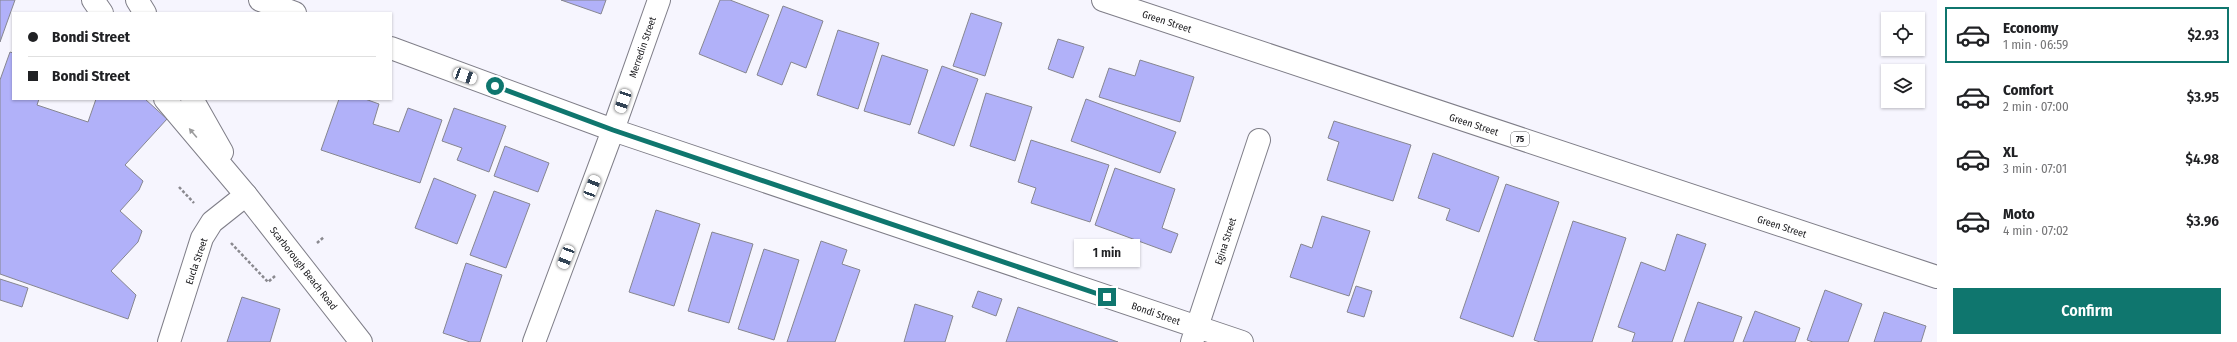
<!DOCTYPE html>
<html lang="en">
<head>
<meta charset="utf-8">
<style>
	body { margin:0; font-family:"Fira Sans Condensed",sans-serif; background:#f2f2f2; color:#202124; height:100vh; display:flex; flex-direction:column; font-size:15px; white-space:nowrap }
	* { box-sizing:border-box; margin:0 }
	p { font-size:13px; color:#757577 }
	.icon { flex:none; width:22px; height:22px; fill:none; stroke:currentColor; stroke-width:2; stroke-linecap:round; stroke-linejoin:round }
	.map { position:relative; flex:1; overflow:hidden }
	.panel { display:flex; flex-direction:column; background:#fff; width:300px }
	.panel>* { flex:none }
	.banner { position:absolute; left:12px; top:12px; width:380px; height:88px; border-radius:0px; box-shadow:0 1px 3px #0004; display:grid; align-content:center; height:88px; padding:0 16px; background:#fff }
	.fabs { position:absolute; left:1881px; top:12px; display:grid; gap:8px }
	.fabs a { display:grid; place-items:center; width:44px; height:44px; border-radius:0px; background:#fff; box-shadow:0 1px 3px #0004; font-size:20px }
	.end { position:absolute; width:18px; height:18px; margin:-9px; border:5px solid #0f766e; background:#fff; box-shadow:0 0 0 2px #fff }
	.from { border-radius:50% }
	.bubble { position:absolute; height:28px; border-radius:0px; background:#fff; box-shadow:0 1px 3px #0004; font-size:13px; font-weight:600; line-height:28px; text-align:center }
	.car { position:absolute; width:12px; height:24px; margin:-12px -6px; border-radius:5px; box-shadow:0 0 3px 1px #0007; background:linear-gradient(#fff 24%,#345 0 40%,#fff 0 76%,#345 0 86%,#fff 0) }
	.banner b { display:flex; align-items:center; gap:14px; height:38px; font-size:15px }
	.banner b+b { border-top:1px solid #e0e0e0 }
	.banner i { width:10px; height:10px; background:#202124 }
	ul { padding:7px 0 0; list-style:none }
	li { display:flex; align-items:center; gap:12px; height:56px; margin:0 8px 6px; padding:0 8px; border:2px solid transparent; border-radius:0px }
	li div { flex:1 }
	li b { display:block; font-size:15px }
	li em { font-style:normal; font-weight:600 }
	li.selected { border-color:#0f766e }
	li>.icon { width:36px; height:36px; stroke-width:1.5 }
	.action { display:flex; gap:8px; margin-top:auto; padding:8px 16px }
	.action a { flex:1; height:46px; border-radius:0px; background:#0f766e; color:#fff; font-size:16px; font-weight:600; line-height:46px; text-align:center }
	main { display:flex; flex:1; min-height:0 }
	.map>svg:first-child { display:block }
	.building { fill:#b1b1f9; stroke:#868690 }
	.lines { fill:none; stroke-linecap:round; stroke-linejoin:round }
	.minor-casing { stroke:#7f7e88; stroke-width:24 }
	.primary-casing { stroke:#7f7e88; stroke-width:24 }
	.path { stroke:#8a898f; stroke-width:2.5; stroke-dasharray:3 2; stroke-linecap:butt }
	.minor { stroke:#fff; stroke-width:22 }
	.primary { stroke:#fff; stroke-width:22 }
	.oneway { fill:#9b9b9c }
	.route { stroke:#0f766e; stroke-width:5 }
	.labels { text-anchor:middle; stroke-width:4; stroke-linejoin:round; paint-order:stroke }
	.shield { fill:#fff; stroke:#636365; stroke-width:1 }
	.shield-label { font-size:9px; font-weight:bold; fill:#202023 }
	.street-label { font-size:10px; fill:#202023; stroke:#fff }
</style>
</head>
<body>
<main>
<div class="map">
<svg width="1937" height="342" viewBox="0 0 1937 342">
	<rect width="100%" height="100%" fill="#f6f5fe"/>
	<path class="building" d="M 0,0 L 15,0 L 0,42 Z
		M 561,0 L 606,0 L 601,14 Z
		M 720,0 L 730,0 L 769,15 L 746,73 L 699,54 Z
		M 783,6 L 823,21 L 806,68 L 791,62 L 782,85 L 757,75 Z
		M 971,13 L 1002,23 L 985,76 L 953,66 Z
		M 838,30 L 879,43 L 858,109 L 817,95 Z
		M 1058,39 L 1084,47 L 1073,78 L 1048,69 Z
		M 10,52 L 13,53 L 13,99 L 39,99 L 37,105 L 88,122 L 96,99 L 145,99 L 167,119 L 125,165 L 143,181 L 139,190 L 120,211 L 142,231 L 138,242 L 111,271 L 136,295 L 128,319 L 0,274 L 0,80 Z
		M 882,55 L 928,70 L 910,125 L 864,111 Z
		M 1140,60 L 1194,77 L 1180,122 L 1099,97 L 1109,68 L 1135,76 Z
		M 942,66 L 978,79 L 954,146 L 918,133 Z
		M 986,93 L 1032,107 L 1015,161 L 970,146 Z
		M 339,99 L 365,99 L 379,104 L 373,124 L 399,132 L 408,108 L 442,120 L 420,183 L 321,150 Z
		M 1086,99 L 1176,132 L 1160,173 L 1071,141 Z
		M 454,108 L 506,126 L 489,172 L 457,160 L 462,148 L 442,141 Z
		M 1334,121 L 1411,145 L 1393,201 L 1327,180 L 1339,142 L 1328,138 Z
		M 1031,140 L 1109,165 L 1090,222 L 1031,203 L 1036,188 L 1018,182 Z
		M 505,146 L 549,163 L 538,192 L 494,176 Z
		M 1433,153 L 1499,177 L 1479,232 L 1446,220 L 1450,209 L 1418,198 Z
		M 1115,168 L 1175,189 L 1162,228 L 1178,234 L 1171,253 L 1095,225 Z
		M 434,178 L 476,195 L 457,244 L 415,228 Z
		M 1506,184 L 1559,202 L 1513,337 L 1460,318 Z
		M 494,191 L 530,204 L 506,268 L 470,255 Z
		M 656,210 L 700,224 L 674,306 L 629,292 Z
		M 1322,216 L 1370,231 L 1349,296 L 1290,277 L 1301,244 L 1312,248 Z
		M 1573,221 L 1626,238 L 1592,342 L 1540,342 L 1534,340 Z
		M 712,232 L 753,244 L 729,323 L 688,311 Z
		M 1677,234 L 1706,244 L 1672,342 L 1632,342 L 1635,333 L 1618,327 L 1641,262 L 1665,271 Z
		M 821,241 L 847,250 L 842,264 L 860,270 L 835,342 L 787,342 Z
		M 764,249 L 799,260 L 774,340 L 738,329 Z
		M 466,263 L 502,275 L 480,342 L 470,342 L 443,333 Z
		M 0,279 L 28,288 L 22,307 L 0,300 Z
		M 1356,286 L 1372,291 L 1364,317 L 1347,312 Z
		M 1825,290 L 1862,304 L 1848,342 L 1813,342 L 1807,340 Z
		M 978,291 L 1002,299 L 996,316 L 972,307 Z
		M 242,297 L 280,309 L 270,342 L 227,342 Z
		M 1698,302 L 1742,317 L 1733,342 L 1684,342 Z
		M 915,304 L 953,316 L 945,342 L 904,342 Z
		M 1018,307 L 1118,342 L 1006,342 Z
		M 1755,311 L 1800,328 L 1795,342 L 1743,342 Z
		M 1884,312 L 1926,326 L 1921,342 L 1874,342 Z"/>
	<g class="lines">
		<g class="minor-casing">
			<path id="minor" d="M 260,0 L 295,13
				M 391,48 L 613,130 L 1242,342
				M 169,342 L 202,238 L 212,222 L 246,195
				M 534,342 L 613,130 L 659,0
				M 1192,342 L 1259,140"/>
		</g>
		<g class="primary-casing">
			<path id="primary" d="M 93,0 L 102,13
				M 137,0 L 145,13
				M 1103,0 L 1937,277
				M 165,99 L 246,195 L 361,342
				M 192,99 L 222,152"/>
		</g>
		<path class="path" d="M 179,187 L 194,203
			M 231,243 L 268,282 L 275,276
			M 317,243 L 324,237"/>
		<use href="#minor" class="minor"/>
		<use href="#primary" class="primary"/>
	</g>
	<defs><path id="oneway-solid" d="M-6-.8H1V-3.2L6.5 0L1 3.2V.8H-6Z"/></defs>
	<use class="oneway" href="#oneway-solid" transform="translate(193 133) rotate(-130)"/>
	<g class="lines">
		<path class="route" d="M 495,86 L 613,130 L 1107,297"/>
	</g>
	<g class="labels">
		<rect class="shield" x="1511" y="132" width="18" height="14" rx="3"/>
		<g class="shield-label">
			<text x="1520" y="142">75</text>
		</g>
		<g class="street-label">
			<text transform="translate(1167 21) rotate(18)" y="4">Green Street</text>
			<text transform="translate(642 47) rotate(-71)" y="4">Merredin Street</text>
			<text transform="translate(1474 124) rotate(18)" y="4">Green Street</text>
			<text transform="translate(1782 226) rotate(18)" y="4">Green Street</text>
			<text transform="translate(1225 241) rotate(-72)" y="4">Egina Street</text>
			<text transform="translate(196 261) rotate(-71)" y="4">Eucla Street</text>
			<text transform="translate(304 268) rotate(52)" y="4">Scarborough Beach Road</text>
			<text transform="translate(1156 313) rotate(19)" y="4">Bondi Street</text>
		</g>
	</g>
</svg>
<div class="fabs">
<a><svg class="icon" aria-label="locate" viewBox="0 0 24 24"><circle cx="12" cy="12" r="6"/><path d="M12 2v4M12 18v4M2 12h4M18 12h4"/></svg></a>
<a><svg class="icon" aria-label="layers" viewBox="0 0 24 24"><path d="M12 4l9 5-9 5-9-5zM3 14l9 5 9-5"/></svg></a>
</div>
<i class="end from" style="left:495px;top:86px"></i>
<i class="end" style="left:1107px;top:297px"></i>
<div class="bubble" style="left:1074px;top:239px;width:66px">1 min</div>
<i class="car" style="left:465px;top:76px;rotate:110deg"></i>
<i class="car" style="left:623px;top:101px;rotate:199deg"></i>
<i class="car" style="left:592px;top:187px;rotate:21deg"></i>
<i class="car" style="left:566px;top:257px;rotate:201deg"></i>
<div class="banner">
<b><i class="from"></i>Bondi Street</b>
<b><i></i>Bondi Street</b>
</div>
</div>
<section class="panel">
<ul>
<li class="selected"><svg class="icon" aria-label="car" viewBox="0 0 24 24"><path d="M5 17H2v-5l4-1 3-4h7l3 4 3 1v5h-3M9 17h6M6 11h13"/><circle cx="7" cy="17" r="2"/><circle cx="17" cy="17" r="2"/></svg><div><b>Economy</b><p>1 min · 06:59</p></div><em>$2.93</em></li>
<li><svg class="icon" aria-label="car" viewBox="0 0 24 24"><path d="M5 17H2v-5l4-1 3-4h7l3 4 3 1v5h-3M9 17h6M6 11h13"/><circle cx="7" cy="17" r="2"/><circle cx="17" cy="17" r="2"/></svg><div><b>Comfort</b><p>2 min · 07:00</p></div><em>$3.95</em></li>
<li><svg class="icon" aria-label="car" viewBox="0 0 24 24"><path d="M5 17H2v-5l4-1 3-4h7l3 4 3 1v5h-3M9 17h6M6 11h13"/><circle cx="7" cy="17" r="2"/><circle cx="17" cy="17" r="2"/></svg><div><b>XL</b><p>3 min · 07:01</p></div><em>$4.98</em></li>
<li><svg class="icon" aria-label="car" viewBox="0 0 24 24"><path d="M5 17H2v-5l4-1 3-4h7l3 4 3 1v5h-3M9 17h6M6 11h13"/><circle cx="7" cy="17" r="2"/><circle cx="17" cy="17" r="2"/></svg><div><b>Moto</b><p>4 min · 07:02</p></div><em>$3.96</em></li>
</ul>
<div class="action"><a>Confirm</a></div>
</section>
</main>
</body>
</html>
